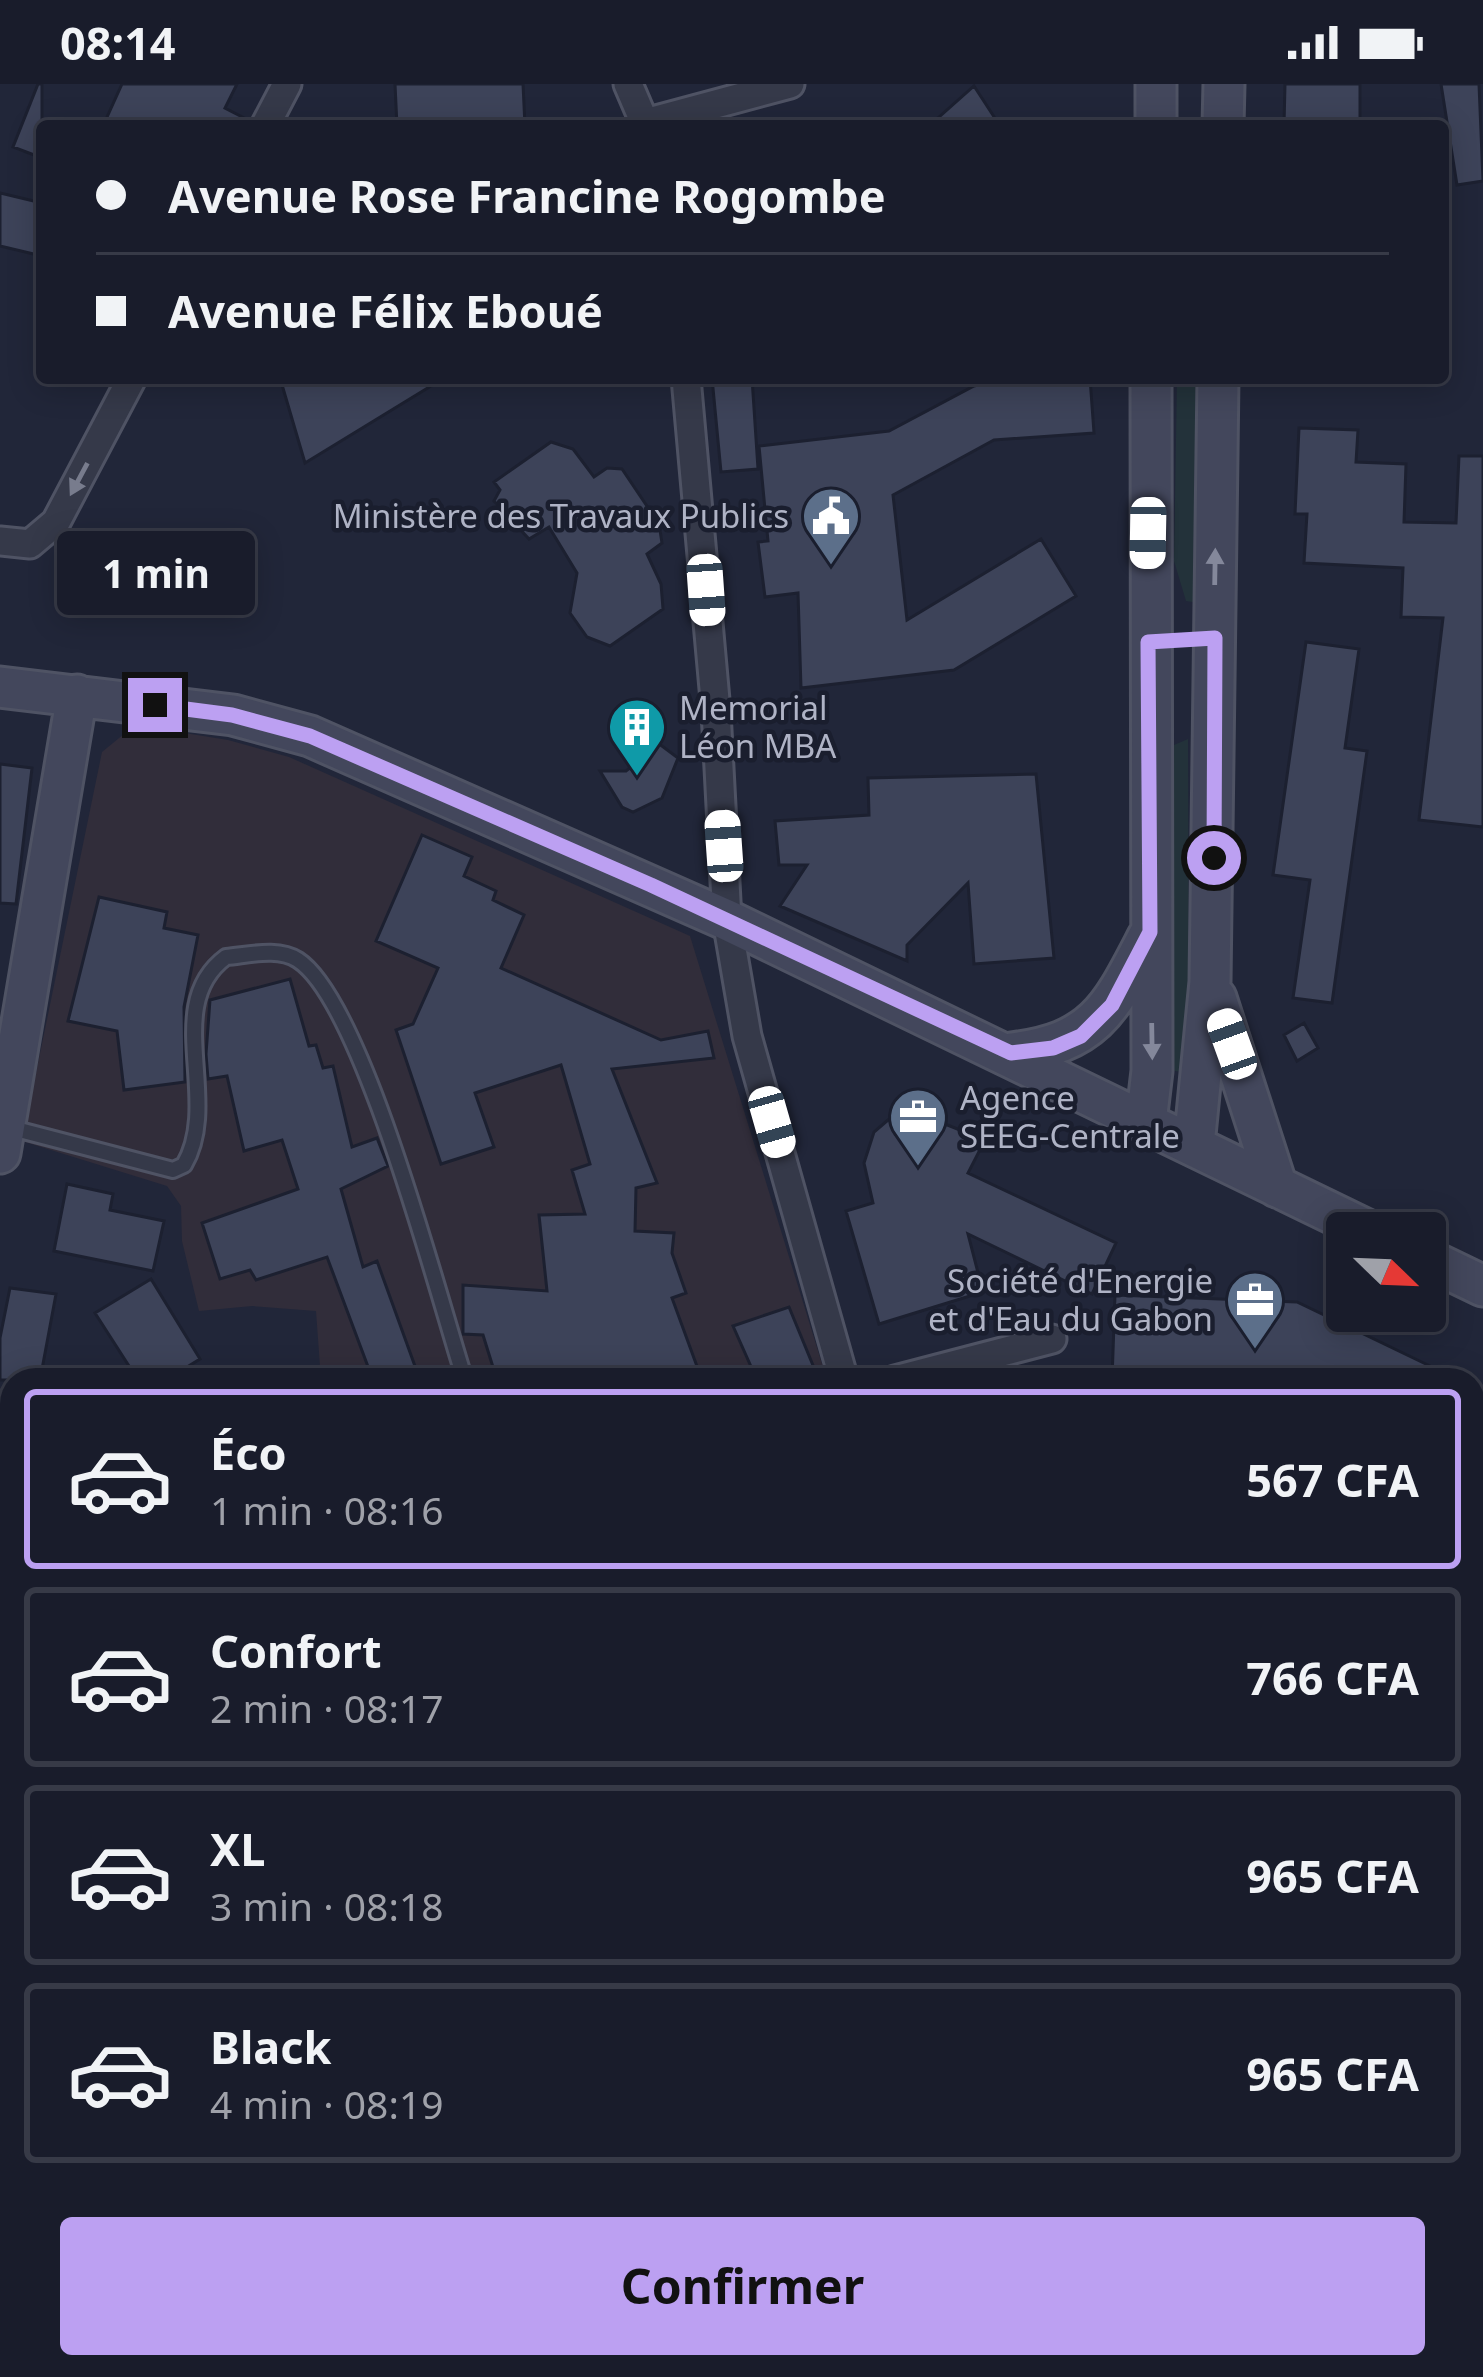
<!DOCTYPE html>
<html lang="fr">
<head>
<meta charset="utf-8">
<style>
	body { margin:0; font-family:"Noto Sans",sans-serif; background:#222533; color:#f1f3f6; height:100vh; display:flex; flex-direction:column; font-size:45px; white-space:nowrap }
	* { box-sizing:border-box; margin:0 }
	p { font-size:39px; color:#9fa1a9 }
	.icon { flex:none; width:66px; height:66px; fill:none; stroke:currentColor; stroke-width:2; stroke-linecap:round; stroke-linejoin:round }
	.map { position:relative; flex:1; overflow:hidden }
	.details { position:absolute; left:0px; top:1284px; width:1485px; height:1011px; display:flex; flex-direction:column; background:#191c2b; border-radius:36px 36px 0 0; box-shadow:0 6px 30px #0003,0 0 0 3px #373a47 }
	.details>* { flex:none }
	.hud { position:absolute; left:36px; top:36px; width:1413px; height:264px; border-radius:12px; box-shadow:0 6px 30px #0003,0 0 0 3px #373a47; display:grid; align-content:center; height:264px; padding:0 60px; background:#191c2b }
	.needle { width:78px; rotate:113deg }
	.tools { position:absolute; left:1326px; top:1128px; display:grid; gap:24px }
	.tools a { display:grid; place-items:center; width:120px; height:120px; border-radius:12px; background:#191c2b; box-shadow:0 6px 30px #0003,0 0 0 3px #373a47; font-size:60px }
	.end { position:absolute; width:54px; height:54px; margin:-27px; border:15px solid #bca0f2; background:#111; box-shadow:0 0 0 6px #111 }
	.from { border-radius:50% }
	.bubble { position:absolute; height:84px; border-radius:12px; background:#191c2b; box-shadow:0 6px 30px #0003,0 0 0 3px #373a47; font-size:39px; font-weight:700; line-height:84px; text-align:center }
	.car { position:absolute; width:36px; height:72px; margin:-36px -18px; border-radius:15px; box-shadow:0 0 9px 3px #0007; background:linear-gradient(#fff 24%,#345 0 40%,#fff 0 76%,#345 0 86%,#fff 0) }
	.hud b { display:flex; align-items:center; gap:42px; height:114px; font-size:45px }
	.hud b+b { border-top:3px solid #373a47 }
	.hud i { width:30px; height:30px; background:#f1f3f6 }
	ul { padding:21px 0 0; list-style:none }
	li { display:flex; align-items:center; gap:36px; height:180px; margin:0 24px 18px; padding:0 36px; border:6px solid #373a47; border-radius:12px }
	li div { flex:1 }
	li b { display:block; font-size:45px }
	li em { font-style:normal; font-weight:700 }
	li.current { border-color:#bca0f2 }
	li>.icon { width:108px; height:108px; stroke-width:1.5 }
	.button { display:flex; gap:24px; margin-top:auto; padding:24px 60px }
	.button a { flex:1; height:138px; border-radius:12px; background:#bca0f2; color:#111; font-size:48px; font-weight:700; line-height:138px; text-align:center }
	.status { display:flex; justify-content:space-between; align-items:center; height:84px; padding:0 60px; background:#191c2b; direction:ltr }
	.status svg { height:33px; fill:currentColor }
	.map>svg:first-child { display:block }
	.medical { fill:#312d3a }
	.green { fill:#23323a }
	.building { fill:#3d4359; stroke:#1c2030; stroke-width:3 }
	.lines { fill:none; stroke-linecap:round; stroke-linejoin:round }
	.lane-casing { stroke:#4f5364; stroke-width:20 }
	.street-casing { stroke:#4f5364; stroke-width:33 }
	.secondary-casing { stroke:#4f5364; stroke-width:45 }
	.lane { stroke:#353949; stroke-width:14 }
	.street { stroke:#353949; stroke-width:27 }
	.secondary { stroke:#43475c; stroke-width:39 }
	.oneway { fill:#787c8d }
	.oneway2 { fill:#84889b }
	.route { stroke:#bca0f2; stroke-width:15 }
	.labels { text-anchor:middle; stroke-width:9; stroke-linejoin:round; paint-order:stroke }
	.poi-label { font-size:33px; fill:#afb3c5; stroke:#1a1e2e; text-anchor:end }
</style>
</head>
<body>
<div class="status"><b>08:14</b><svg viewBox="0 0 49 12"><path d="M0 12V9h3v3zM5 12V6h3v6zM10 12V3h3v9zM15 12V0h3v12zM26 1h20v11H26zM47 4h2v5h-2z"/></svg></div>
<div class="map">
<svg width="1483" height="2293" viewBox="0 0 1483 2293">
	<rect width="100%" height="100%" fill="#212639"/>
	<path class="medical" d="M 135,641 L 228,656 L 289,673 L 690,852 L 827,1296 L 321,1296 L 316,1227 L 252,1222 L 199,1227 L 182,1157 L 181,1122 L 167,1102 L 22,1057 L 102,668 Z
		M 161,2283 L 1210,2283 L 1204,2293 L 166,2293 Z"/>
	<path class="green" d="M 1177,294 L 1196,294 L 1193,518 L 1186,517 L 1174,477 Z
		M 1188,655 L 1189,973 L 1181,988 L 1165,985 L 1174,661 Z"/>
	<path class="building" d="M 38,0 L 42,0 L 42,74 L 13,63 Z
		M 122,0 L 237,0 L 225,24 L 248,36 L 247,42 L 103,42 Z
		M 395,0 L 523,0 L 525,42 L 397,42 Z
		M 1285,0 L 1360,0 L 1360,42 L 1284,42 Z
		M 1441,0 L 1479,0 L 1483,97 L 1457,101 Z
		M 974,2 L 1000,42 L 929,42 Z
		M 0,109 L 42,119 L 42,172 L 0,162 Z
		M 280,294 L 444,294 L 305,379 Z
		M 712,294 L 752,294 L 758,385 L 721,388 Z
		M 1090,294 L 1094,349 L 994,356 L 893,411 L 907,536 L 1041,455 L 1076,512 L 954,586 L 801,604 L 798,509 L 765,513 L 758,458 L 768,457 L 759,362 L 889,347 L 974,302 L 1002,295 Z
		M 1299,344 L 1358,346 L 1356,378 L 1406,380 L 1404,438 L 1456,439 L 1459,372 L 1483,372 L 1483,743 L 1419,736 L 1443,534 L 1401,533 L 1403,484 L 1304,479 L 1307,430 L 1295,430 Z
		M 551,358 L 573,365 L 594,393 L 607,384 L 622,385 L 659,440 L 662,459 L 647,470 L 661,500 L 663,525 L 610,562 L 587,553 L 570,529 L 577,489 L 549,443 L 529,455 L 494,417 L 500,406 L 494,398 Z
		M 1306,558 L 1359,565 L 1345,664 L 1367,667 L 1332,919 L 1293,914 L 1310,796 L 1273,791 Z
		M 646,650 L 678,674 L 662,714 L 633,728 L 622,723 L 600,687 L 626,687 L 640,676 Z
		M 0,680 L 32,684 L 16,820 L 0,819 Z
		M 1036,690 L 1054,874 L 974,880 L 968,799 L 907,861 L 907,877 L 780,822 L 807,781 L 779,781 L 775,737 L 869,731 L 868,694 Z
		M 422,751 L 472,773 L 464,792 L 496,807 L 493,816 L 524,831 L 501,884 L 661,956 L 708,947 L 714,974 L 612,985 L 657,1099 L 636,1104 L 635,1147 L 674,1149 L 672,1169 L 686,1209 L 672,1214 L 702,1296 L 497,1296 L 483,1251 L 463,1250 L 463,1201 L 547,1207 L 539,1131 L 585,1130 L 572,1086 L 590,1080 L 561,981 L 475,1009 L 494,1063 L 441,1080 L 396,946 L 413,940 L 438,884 L 376,857 Z
		M 99,813 L 167,828 L 164,844 L 198,851 L 184,923 L 185,998 L 124,1006 L 117,947 L 68,937 Z
		M 290,895 L 309,962 L 316,961 L 323,984 L 333,982 L 352,1063 L 377,1054 L 388,1082 L 341,1105 L 363,1183 L 377,1177 L 420,1296 L 373,1296 L 327,1173 L 256,1196 L 250,1186 L 220,1195 L 202,1139 L 298,1105 L 282,1056 L 244,1067 L 227,992 L 208,995 L 206,970 L 210,916 Z
		M 1304,939 L 1318,964 L 1297,977 L 1284,951 Z
		M 920,1030 L 985,1056 L 968,1089 L 1116,1159 L 1092,1210 L 968,1150 L 983,1208 L 879,1240 L 846,1127 L 873,1119 L 864,1079 L 874,1048 L 888,1036 Z
		M 67,1100 L 113,1110 L 110,1126 L 164,1137 L 153,1187 L 54,1167 Z
		M 151,1195 L 200,1275 L 166,1296 L 138,1296 L 95,1229 Z
		M 10,1204 L 56,1210 L 40,1296 L 0,1296 L 0,1254 Z
		M 1115,1211 L 1297,1218 L 1459,1296 L 1112,1296 Z
		M 789,1223 L 819,1296 L 757,1296 L 733,1242 Z"/>
	<g class="lines">
		<g class="lane-casing">
			<path id="lane" d="M 8,1043 L 173,1086 L 184,1081 C 222,1016 161,921 226,873 C 249,871 278,863 298,876 C 363,918 438,1212 465,1296
				M 286,2283 L 294,2293
				M 669,2293 L 676,2283"/>
		</g>
		<g class="street-casing">
			<path id="street" d="M 628,0 L 646,42
				M 645,39 L 790,0
				M 265,42 L 287,0
				M 686,294 L 716,627 L 727,836 L 747,952 L 844,1296
				M 0,457 L 30,460 L 56,438 L 132,294
				M 895,1296 L 1052,1255
				M 1473,1734 L 1483,1728
				M 1223,2293 L 1228,2283"/>
		</g>
		<g class="secondary-casing">
			<path id="secondary" d="M 1156,42 L 1156,0
				M 1223,42 L 1224,0
				M 0,603 L 233,631 L 310,652 L 727,836 L 1373,1149
				M 1216,914 L 1277,1103
				M 1011,969 C 1096,959 1111,924 1148,853
				M 1146,1038 L 1152,987 L 1151,294
				M 1194,1061 L 1210,898 L 1218,294
				M 0,1069 L 77,611
				M 1425,1174 L 1483,1202"/>
		</g>
		<use href="#lane" class="lane"/>
		<use href="#street" class="street"/>
		<use href="#secondary" class="secondary"/>
	</g>
	<defs><path id="oneway-solid" d="M-6-.8H1V-3.2L6.5 0L1 3.2V.8H-6Z" transform="scale(3)"/></defs>
	<use class="oneway" href="#oneway-solid" transform="translate(79 395) rotate(118)"/>
	<g class="oneway2">
		<use href="#oneway-solid" transform="translate(1215 483) rotate(-89)"/>
		<use href="#oneway-solid" transform="translate(1152 957) rotate(89)"/>
	</g>
	<g class="lines">
		<path class="route" d="M 155,621 L 232,631 L 310,652 L 651,801 L 1011,969 L 1053,964 L 1081,952 L 1112,921 L 1150,848 L 1148,558 L 1215,554 L 1214,774"/>
	</g>
	<defs>
		<g id="civic-pin" transform="scale(3)"><path d="M0 17L-7.5 6A9.5 9.5 0 1 1 7.5 6Z" fill="#5c6f8a" stroke="#1a1e2e"/><path d="M-.6-6.5H3V-4.5H.6V-3L4-1V1h2V6H-6V1h2V-1L-.6-3ZM-1.2 2.5V6h2.4V2.5Z" fill="#fff"/></g>
		<g id="building-pin" transform="scale(3)"><path d="M0 17L-7.5 6A9.5 9.5 0 1 1 7.5 6Z" fill="#0f9aa8" stroke="#1a1e2e"/><path d="M-4-6H4V6H1V3H-1V6H-4ZM-2.5-4.3h1.7v1.8h-1.7ZM.8-4.3h1.7v1.8H.8ZM-2.5-1h1.7V.8h-1.7ZM.8-1h1.7V.8H.8Z" fill="#fff"/></g>
		<g id="office-pin" transform="scale(3)"><path d="M0 17L-7.5 6A9.5 9.5 0 1 1 7.5 6Z" fill="#5c6f8a" stroke="#1a1e2e"/><path d="M-6-3h4V-5.5h4V-3h4V5H-6ZM-1-4.5V-3h2v-1.5ZM-6 0V1H6V0Z" fill="#fff"/></g>
	</defs>
	<g fill-rule="evenodd">
		<use href="#civic-pin" x="831" y="432"/>
		<use href="#building-pin" x="637" y="643"/>
		<use href="#office-pin" x="918" y="1033"/>
		<use href="#office-pin" x="1255" y="1216"/>
	</g>
	<g class="labels">
		<g class="poi-label">
			<text x="789" y="444">Ministère des Travaux Publics</text>
			<text x="679" y="636" text-anchor="start">Memorial<tspan x="679" dy="38">Léon MBA</tspan></text>
			<text x="960" y="1026" text-anchor="start">Agence<tspan x="960" dy="38">SEEG-Centrale</tspan></text>
			<text x="1213" y="1209">Société d'Energie<tspan x="1213" dy="38">et d'Eau du Gabon</tspan></text>
		</g>
	</g>
</svg>
<div class="tools">
<a><svg class="needle" viewBox="-14 -14 28 28"><path d="M0-13l5 13h-10z" fill="#e53935"/><path d="M0 13l5-13h-10z" fill="#9fa1a9"/></svg></a>
</div>
<i class="end from" style="left:1214px;top:774px"></i>
<i class="end" style="left:155px;top:621px"></i>
<div class="bubble" style="left:57px;top:447px;width:198px">1 min</div>
<i class="car" style="left:1148px;top:449px;rotate:181deg"></i>
<i class="car" style="left:706px;top:506px;rotate:176deg"></i>
<i class="car" style="left:724px;top:762px;rotate:356deg"></i>
<i class="car" style="left:1232px;top:960px;rotate:340deg"></i>
<i class="car" style="left:772px;top:1038px;rotate:164deg"></i>
<div class="hud">
<b><i class="from"></i>Avenue Rose Francine Rogombe</b>
<b><i></i>Avenue Félix Eboué</b>
</div>
<section class="details">
<ul>
<li class="current"><svg class="icon" aria-label="car" viewBox="0 0 24 24"><path d="M5 17H2v-5l4-1 3-4h7l3 4 3 1v5h-3M9 17h6M6 11h13"/><circle cx="7" cy="17" r="2"/><circle cx="17" cy="17" r="2"/></svg><div><b>Éco</b><p>1 min · 08:16</p></div><em>567 CFA</em></li>
<li><svg class="icon" aria-label="car" viewBox="0 0 24 24"><path d="M5 17H2v-5l4-1 3-4h7l3 4 3 1v5h-3M9 17h6M6 11h13"/><circle cx="7" cy="17" r="2"/><circle cx="17" cy="17" r="2"/></svg><div><b>Confort</b><p>2 min · 08:17</p></div><em>766 CFA</em></li>
<li><svg class="icon" aria-label="car" viewBox="0 0 24 24"><path d="M5 17H2v-5l4-1 3-4h7l3 4 3 1v5h-3M9 17h6M6 11h13"/><circle cx="7" cy="17" r="2"/><circle cx="17" cy="17" r="2"/></svg><div><b>XL</b><p>3 min · 08:18</p></div><em>965 CFA</em></li>
<li><svg class="icon" aria-label="car" viewBox="0 0 24 24"><path d="M5 17H2v-5l4-1 3-4h7l3 4 3 1v5h-3M9 17h6M6 11h13"/><circle cx="7" cy="17" r="2"/><circle cx="17" cy="17" r="2"/></svg><div><b>Black</b><p>4 min · 08:19</p></div><em>965 CFA</em></li>
</ul>
<div class="button"><a>Confirmer</a></div>
</section>
</div>
</body>
</html>
